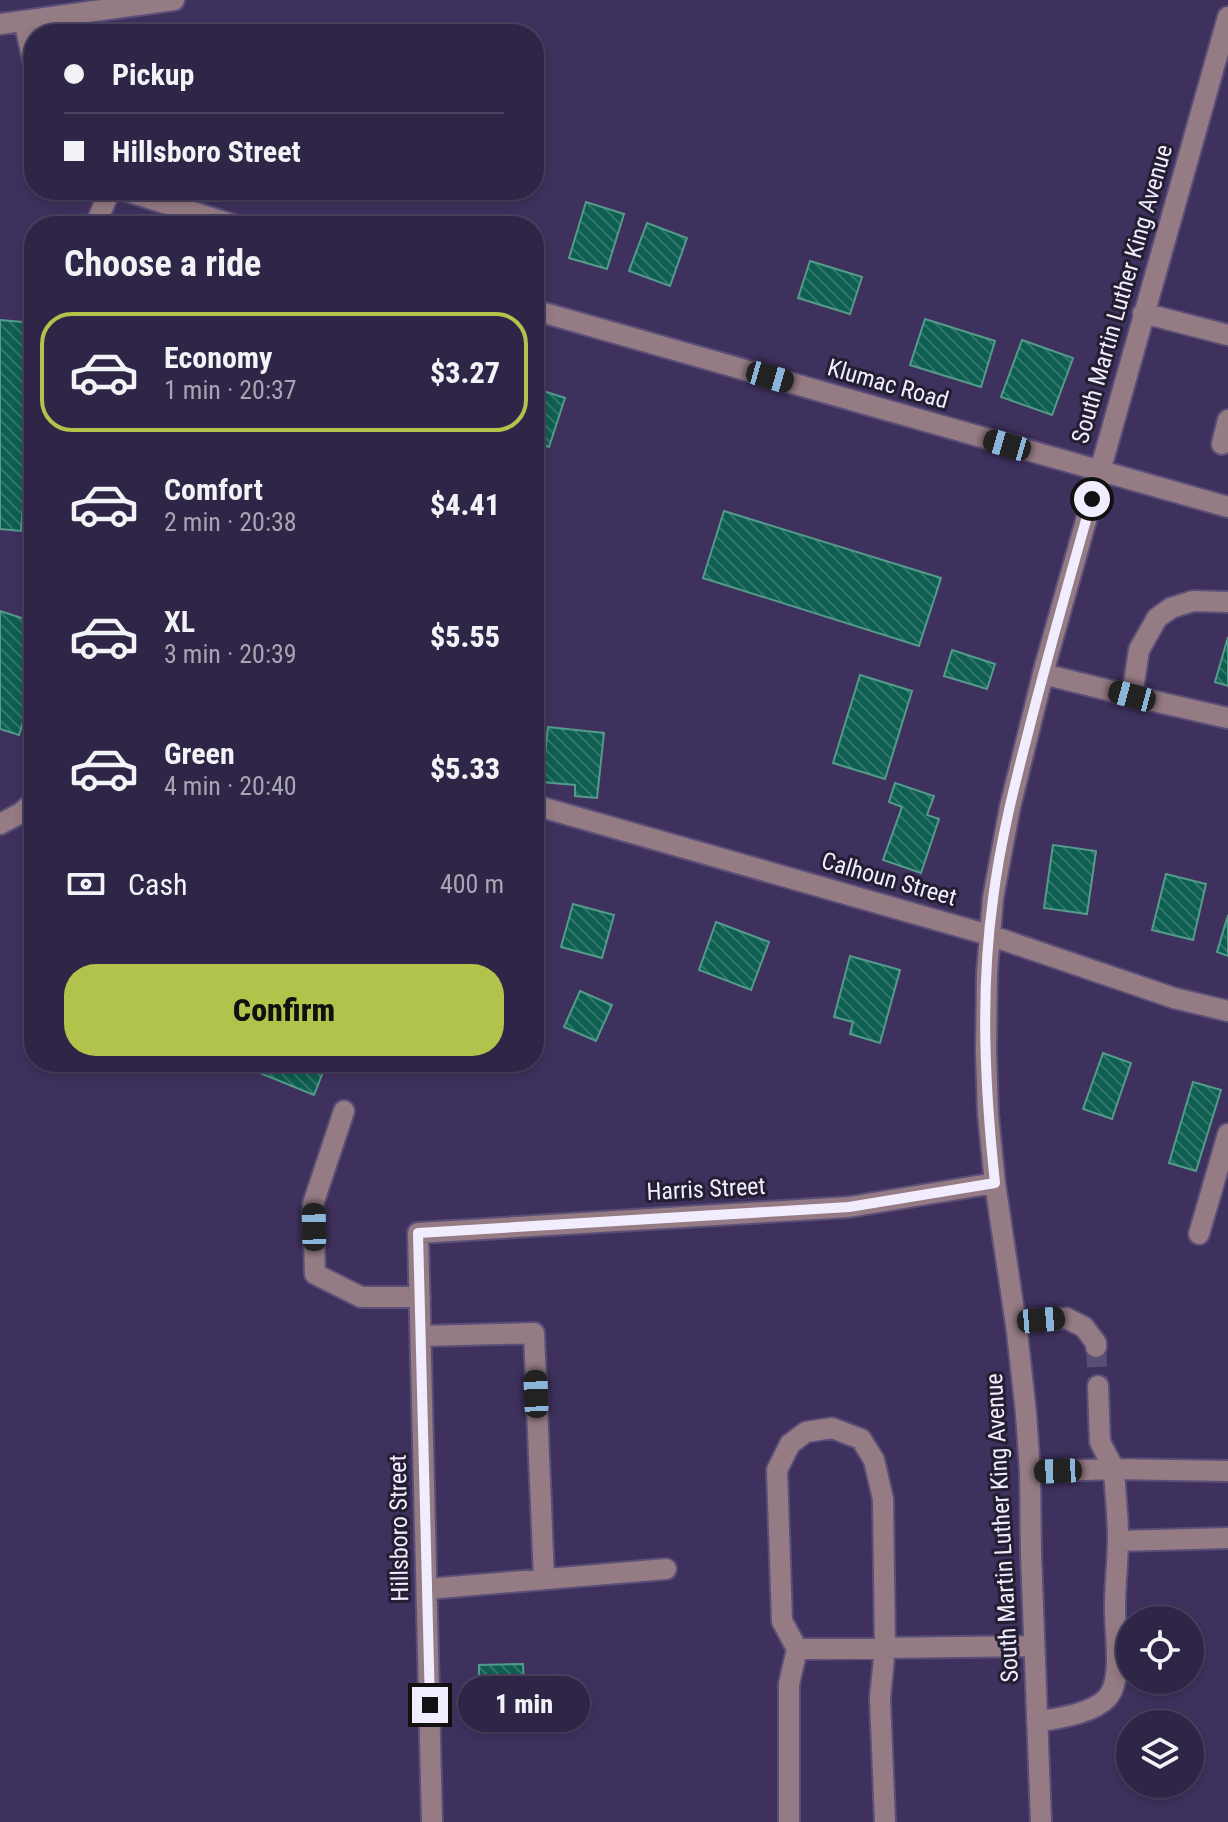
<!DOCTYPE html>
<html lang="en">
<head>
<meta charset="utf-8">
<style>
	body { margin:0; font-family:"Roboto Condensed",sans-serif; background:#372d4d; color:#f1f3f6; height:100vh; display:flex; flex-direction:column; font-size:30px; white-space:nowrap }
	* { box-sizing:border-box; margin:0 }
	p { font-size:26px; color:#a7a5b3 }
	.icon { flex:none; width:44px; height:44px; fill:none; stroke:currentColor; stroke-width:2; stroke-linecap:round; stroke-linejoin:round }
	.map { position:relative; flex:1; overflow:hidden }
	.sheet { position:absolute; left:24px; top:216px; width:520px; height:856px; display:flex; flex-direction:column; background:#2f2546; border-radius:32px; box-shadow:0 4px 12px #0003,0 0 0 2px #4a425f }
	.sheet>* { flex:none }
	.hud { position:absolute; left:24px; top:24px; width:520px; height:176px; border-radius:32px; box-shadow:0 4px 12px #0003,0 0 0 2px #4a425f; display:grid; align-content:center; height:176px; padding:0 40px; background:#2f2546 }
	.buttons { position:absolute; left:1116px; top:1606px; display:grid; gap:16px }
	.buttons a { display:grid; place-items:center; width:88px; height:88px; border-radius:50%; background:#2f2546; box-shadow:0 4px 12px #0003,0 0 0 2px #4a425f; font-size:40px }
	.end { position:absolute; width:36px; height:36px; margin:-18px; border:10px solid #f1edfe; background:#111; box-shadow:0 0 0 4px #111 }
	.from { border-radius:50% }
	.bubble { position:absolute; height:56px; border-radius:28px; background:#2f2546; box-shadow:0 4px 12px #0003,0 0 0 2px #4a425f; font-size:26px; font-weight:800; line-height:56px; text-align:center }
	.car { position:absolute; width:24px; height:48px; margin:-24px -12px; border-radius:10px; box-shadow:0 0 6px 2px #0007; background:linear-gradient(#222 24%,#8ab4d8 0 40%,#222 0 76%,#8ab4d8 0 86%,#222 0) }
	.hud b { display:flex; align-items:center; gap:28px; height:76px; font-size:30px }
	.hud b+b { border-top:2px solid #4a425f }
	.hud i { width:20px; height:20px; background:#f1f3f6 }
	ul { padding:0; list-style:none }
	li { display:flex; align-items:center; gap:24px; height:120px; margin:0 16px 12px; padding:0 24px; border:4px solid transparent; border-radius:32px }
	li div { flex:1 }
	li b { display:block; font-size:30px }
	li em { font-style:normal; font-weight:800 }
	li.current { border-color:#b2c34c }
	li>.icon { width:72px; height:72px; stroke-width:1.5 }
	h2 { padding:0 40px; font-size:36px; line-height:96px }
	.pay { display:flex; align-items:center; gap:20px; height:88px; padding:0 40px; font-size:30px }
	.pay p { margin-inline-start:auto }
	.button { display:flex; gap:16px; margin-top:auto; padding:16px 40px }
	.button a { flex:1; height:92px; border-radius:32px; background:#b2c34c; color:#111; font-size:32px; font-weight:800; line-height:92px; text-align:center }
	.map>svg:first-child { display:block }
	.building { fill:url(#building-back-hatch); stroke:#549b8a; stroke-width:2 }
	.lines { fill:none; stroke-linecap:round; stroke-linejoin:round }
	.minor-tunnel { stroke:#5a4d76; stroke-width:20; stroke-dasharray:20 10; stroke-linecap:butt }
	.minor-casing { stroke:#5b4f78; stroke-width:24 }
	.minor { stroke:#957b84; stroke-width:20 }
	.route { stroke:#f1edfe; stroke-width:10 }
	.labels { text-anchor:middle; stroke-width:6; stroke-linejoin:round; paint-order:stroke }
	.street-label { font-size:24px; fill:#f1edfe; stroke:#231e32 }
</style>
</head>
<body>
<div class="map">
<svg width="1228" height="1822" viewBox="0 0 1228 1822">
	<defs>
		<pattern id="building-back-hatch" width="6" height="6" patternUnits="userSpaceOnUse" patternTransform="scale(2)"><rect width="6" height="6" fill="#0e5f51"/><path d="M-1 5l2 2M0 0l6 6M5-1l2 2" fill="none" stroke="#32766b"/></pattern>
	</defs>
	<rect width="100%" height="100%" fill="#3f315e"/>
	<path class="building" d="M 325,190 L 359,190 L 356,199 Z
		M 586,202 L 624,214 L 607,269 L 569,258 Z
		M 647,223 L 687,238 L 670,286 L 629,271 Z
		M 810,261 L 862,277 L 850,314 L 798,298 Z
		M 925,319 L 995,341 L 981,387 L 910,365 Z
		M 0,320 L 34,323 L 34,365 L 21,531 L 0,529 Z
		M 1022,340 L 1073,358 L 1052,415 L 1001,397 Z
		M 534,388 L 565,398 L 549,447 L 534,442 Z
		M 724,511 L 941,578 L 919,646 L 703,578 Z
		M 0,611 L 34,622 L 34,686 L 19,735 L 0,729 Z
		M 1228,637 L 1228,686 L 1215,682 Z
		M 952,650 L 995,664 L 987,689 L 944,676 Z
		M 860,675 L 912,691 L 885,779 L 833,763 Z
		M 548,727 L 604,733 L 597,798 L 575,796 L 575,785 L 542,782 Z
		M 895,783 L 934,796 L 927,815 L 939,819 L 921,873 L 883,860 L 902,807 L 889,802 Z
		M 1053,845 L 1096,851 L 1087,914 L 1044,908 Z
		M 1166,874 L 1206,884 L 1193,940 L 1152,930 Z
		M 573,904 L 614,915 L 602,958 L 561,947 Z
		M 1228,915 L 1228,956 L 1217,952 Z
		M 716,922 L 769,942 L 751,990 L 699,970 Z
		M 850,956 L 900,970 L 880,1043 L 850,1034 L 853,1022 L 834,1017 Z
		M 580,991 L 612,1005 L 596,1041 L 564,1027 Z
		M 1103,1053 L 1131,1063 L 1112,1119 L 1083,1109 Z
		M 233,1062 L 327,1062 L 314,1095 Z
		M 1193,1082 L 1221,1090 L 1196,1171 L 1169,1163 Z
		M 523,1664 L 524,1687 L 479,1687 L 479,1665 Z"/>
	<g class="lines">
		<path class="minor-tunnel" d="M 1096,1347 L 1098,1386"/>
		<g class="minor-casing">
			<path id="minor" d="M 24,21 L 34,64
				M 0,24 L 174,0
				M 123,190 L 237,226
				M 95,226 L 110,190
				M 534,310 L 1228,507
				M 1143,313 L 1228,335
				M 1222,444 L 1228,420
				M 1043,674 L 1132,696 L 1139,650 L 1157,618 L 1171,608 L 1193,601 L 1228,602
				M 1132,696 L 1228,718
				M 534,805 L 989,935 L 1174,998 L 1228,1011
				M 0,824 L 21,813 L 34,801
				M 344,1111 L 313,1204 L 315,1274 L 361,1297 L 420,1297
				M 1199,1234 L 1228,1134
				M 1016,1322 L 1066,1318 L 1084,1327 L 1096,1343 L 1096,1347
				M 421,1336 L 534,1333 L 544,1579
				M 1098,1386 L 1100,1442 L 1114,1469 L 1228,1471
				M 1030,1472 L 1114,1469 C 1115,1492 1118,1515 1118,1538 C 1118,1560 1115,1583 1115,1606 C 1114,1630 1124,1680 1107,1698 C 1092,1714 1058,1718 1037,1722
				M 1118,1541 L 1228,1538
				M 427,1589 L 666,1569
				M 797,1649 L 1034,1646
				M 432,1822 L 418,1233 L 849,1207 L 995,1183
				M 789,1822 L 789,1684 L 797,1649 L 782,1621 L 777,1470 L 790,1444 L 806,1432 L 832,1428 L 861,1439 L 874,1460 L 883,1499 L 885,1648 L 880,1698 L 885,1822
				M 1041,1822 L 1031,1554 L 1030,1472 L 1026,1413 L 1017,1332 L 995,1183 L 988,1114 L 986,1050 L 987,972 L 993,898 L 1010,807 L 1045,666 L 1228,17"/>
		</g>
		<use href="#minor" class="minor"/>
	</g>
	<g class="lines">
		<path class="route" d="M 430,1705 L 418,1233 L 849,1207 L 995,1183 C 985,1089 980,993 993,899 C 1000,843 1014,787 1028,733 C 1048,654 1070,577 1092,499"/>
	</g>
	<g class="labels">
		<g class="street-label">
			<text transform="translate(1122 294) rotate(-74)" y="8">South Martin Luther King Avenue</text>
			<text transform="translate(888 384) rotate(16)" y="8">Klumac Road</text>
			<text transform="translate(889 879) rotate(16)" y="8">Calhoun Street</text>
			<text transform="translate(706 1189) rotate(-3)" y="8">Harris Street</text>
			<text transform="translate(399 1528) rotate(-91)" y="8">Hillsboro Street</text>
			<text transform="translate(1002 1528) rotate(-93)" y="8">South Martin Luther King Avenue</text>
		</g>
	</g>
</svg>
<div class="buttons">
<a><svg class="icon" aria-label="locate" viewBox="0 0 24 24"><circle cx="12" cy="12" r="6"/><path d="M12 2v4M12 18v4M2 12h4M18 12h4"/></svg></a>
<a><svg class="icon" aria-label="layers" viewBox="0 0 24 24"><path d="M12 4l9 5-9 5-9-5zM3 14l9 5 9-5"/></svg></a>
</div>
<i class="end from" style="left:1092px;top:499px"></i>
<i class="end" style="left:430px;top:1705px"></i>
<div class="bubble" style="left:458px;top:1676px;width:132px">1 min</div>
<i class="car" style="left:770px;top:377px;rotate:106deg"></i>
<i class="car" style="left:1007px;top:445px;rotate:286deg"></i>
<i class="car" style="left:1132px;top:696px;rotate:285deg"></i>
<i class="car" style="left:314px;top:1227px;rotate:359deg"></i>
<i class="car" style="left:1041px;top:1320px;rotate:85deg"></i>
<i class="car" style="left:536px;top:1394px;rotate:358deg"></i>
<i class="car" style="left:1058px;top:1471px;rotate:268deg"></i>
<div class="hud">
<b><i class="from"></i>Pickup</b>
<b><i></i>Hillsboro Street</b>
</div>
<section class="sheet">
<h2>Choose a ride</h2>
<ul>
<li class="current"><svg class="icon" aria-label="car" viewBox="0 0 24 24"><path d="M5 17H2v-5l4-1 3-4h7l3 4 3 1v5h-3M9 17h6M6 11h13"/><circle cx="7" cy="17" r="2"/><circle cx="17" cy="17" r="2"/></svg><div><b>Economy</b><p>1 min · 20:37</p></div><em>$3.27</em></li>
<li><svg class="icon" aria-label="car" viewBox="0 0 24 24"><path d="M5 17H2v-5l4-1 3-4h7l3 4 3 1v5h-3M9 17h6M6 11h13"/><circle cx="7" cy="17" r="2"/><circle cx="17" cy="17" r="2"/></svg><div><b>Comfort</b><p>2 min · 20:38</p></div><em>$4.41</em></li>
<li><svg class="icon" aria-label="car" viewBox="0 0 24 24"><path d="M5 17H2v-5l4-1 3-4h7l3 4 3 1v5h-3M9 17h6M6 11h13"/><circle cx="7" cy="17" r="2"/><circle cx="17" cy="17" r="2"/></svg><div><b>XL</b><p>3 min · 20:39</p></div><em>$5.55</em></li>
<li><svg class="icon" aria-label="car" viewBox="0 0 24 24"><path d="M5 17H2v-5l4-1 3-4h7l3 4 3 1v5h-3M9 17h6M6 11h13"/><circle cx="7" cy="17" r="2"/><circle cx="17" cy="17" r="2"/></svg><div><b>Green</b><p>4 min · 20:40</p></div><em>$5.33</em></li>
</ul>
<div class="pay"><svg class="icon" aria-label="cash" viewBox="0 0 24 24"><path d="M3 7h18v10H3z"/><circle cx="12" cy="12" r="2"/></svg>Cash<p>400 m</p></div>
<div class="button"><a>Confirm</a></div>
</section>
</div>
</body>
</html>
